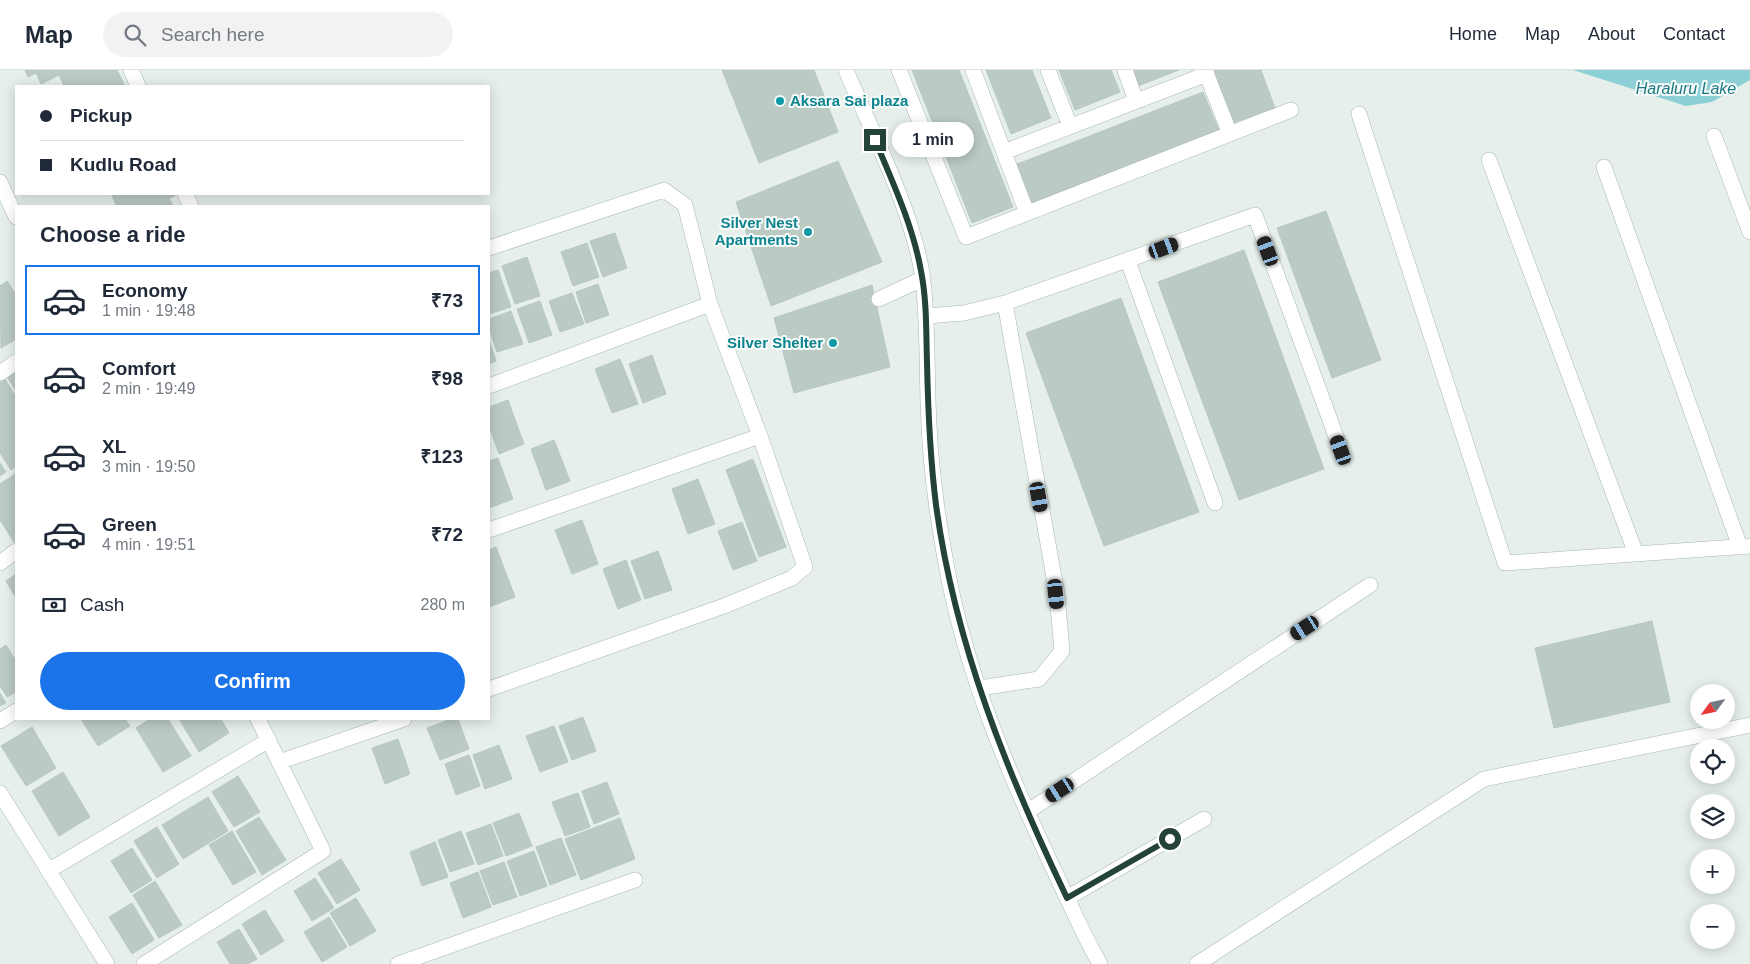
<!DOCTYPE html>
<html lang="en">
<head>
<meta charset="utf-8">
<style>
	body { margin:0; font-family:Helvetica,sans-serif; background:#f2f2f3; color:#1f2937; height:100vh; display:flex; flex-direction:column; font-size:19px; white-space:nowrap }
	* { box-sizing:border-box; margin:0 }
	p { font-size:16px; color:#747a83 }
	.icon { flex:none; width:28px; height:28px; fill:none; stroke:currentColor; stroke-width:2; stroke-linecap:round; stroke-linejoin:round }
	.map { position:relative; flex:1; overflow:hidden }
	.details { position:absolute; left:15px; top:135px; width:475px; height:515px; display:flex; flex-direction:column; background:#fff; border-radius:0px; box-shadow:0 2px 12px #0003 }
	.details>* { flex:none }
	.hud { position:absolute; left:15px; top:15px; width:475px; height:110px; border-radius:0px; box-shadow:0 2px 12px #0003; display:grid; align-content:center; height:110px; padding:0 25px; background:#fff }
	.needle { width:32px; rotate:237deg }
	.fabs { position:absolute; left:1690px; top:614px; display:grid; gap:10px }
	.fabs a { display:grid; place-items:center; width:45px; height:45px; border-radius:50%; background:#fff; box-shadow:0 2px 12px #0003; font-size:25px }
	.end { position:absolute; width:22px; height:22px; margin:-11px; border:6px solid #234338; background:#fff; box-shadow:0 0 0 2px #fff }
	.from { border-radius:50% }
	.bubble { position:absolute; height:35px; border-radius:18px; background:#fff; box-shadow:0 2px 12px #0003; font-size:16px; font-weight:700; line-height:35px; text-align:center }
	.car { position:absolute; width:15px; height:30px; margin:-15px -8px; border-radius:6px; box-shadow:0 0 4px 1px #0007; background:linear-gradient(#222 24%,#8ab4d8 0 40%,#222 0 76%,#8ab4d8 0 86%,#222 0) }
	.hud b { display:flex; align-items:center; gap:18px; height:48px; font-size:19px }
	.hud b+b { border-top:1px solid #e0e1e3 }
	.hud i { width:12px; height:12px; background:#1f2937 }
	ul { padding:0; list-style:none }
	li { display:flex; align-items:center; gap:15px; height:70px; margin:0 10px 8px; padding:0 15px; border:2px solid transparent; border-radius:0px }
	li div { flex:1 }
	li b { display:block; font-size:19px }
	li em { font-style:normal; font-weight:700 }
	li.active { border-color:#1a73e8 }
	li>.icon { width:45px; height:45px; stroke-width:1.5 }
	h2 { padding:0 25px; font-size:22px; line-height:60px }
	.pay { display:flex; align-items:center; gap:12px; height:55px; padding:0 25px; font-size:19px }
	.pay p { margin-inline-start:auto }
	.primary-button { display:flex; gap:10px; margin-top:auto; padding:10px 25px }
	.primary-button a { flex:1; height:58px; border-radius:30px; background:#1a73e8; color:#fff; font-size:20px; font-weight:700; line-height:58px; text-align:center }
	header { display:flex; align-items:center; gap:30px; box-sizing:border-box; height:70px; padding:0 25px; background:#fff; border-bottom:1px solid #e0e1e3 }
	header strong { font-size:24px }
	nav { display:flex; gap:28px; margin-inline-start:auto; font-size:18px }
	.search { width:350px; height:45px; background:#f2f2f3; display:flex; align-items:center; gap:12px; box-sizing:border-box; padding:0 18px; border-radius:28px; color:#747a83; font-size:19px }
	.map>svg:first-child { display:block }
	.water { fill:#8cd0d6 }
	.building { fill:#bbcac3; stroke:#b8c9c1 }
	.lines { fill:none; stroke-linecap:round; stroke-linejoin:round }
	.minor-casing { stroke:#a8b8b1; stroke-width:16 }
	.minor { stroke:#fff; stroke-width:15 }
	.route { stroke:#234338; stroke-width:6 }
	.culture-dot { fill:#0f9aa8; stroke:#f7fbf9; stroke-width:2 }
	.labels { text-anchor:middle; stroke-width:4; stroke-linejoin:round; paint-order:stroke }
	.culture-label { font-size:15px; font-weight:bold; fill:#0d838f; stroke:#f7fbf9; text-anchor:end }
	.water-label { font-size:16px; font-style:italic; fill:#1a7882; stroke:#f7fbf9 }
</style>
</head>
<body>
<header>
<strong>Map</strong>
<div class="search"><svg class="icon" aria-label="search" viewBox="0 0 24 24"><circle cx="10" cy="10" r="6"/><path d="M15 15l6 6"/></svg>Search here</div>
<nav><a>Home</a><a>Map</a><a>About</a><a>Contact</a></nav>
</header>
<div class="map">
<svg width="1750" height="894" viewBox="0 0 1750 894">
	<rect width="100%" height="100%" fill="#e6efea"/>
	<path class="water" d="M 1573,0 L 1750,0 L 1750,10 L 1712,32 L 1686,36 Z"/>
	<path class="building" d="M 25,0 L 117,0 L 125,16 L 64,16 L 59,5 L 41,14 L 36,3 L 28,7 Z
		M 722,0 L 814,0 L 838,62 L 759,93 Z
		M 912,0 L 959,0 L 1013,137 L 972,153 Z
		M 986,0 L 1032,0 L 1051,48 L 1011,64 Z
		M 1059,0 L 1111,0 L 1120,22 L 1075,40 Z
		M 1132,0 L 1179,0 L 1138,16 Z
		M 1209,0 L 1261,0 L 1275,38 L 1230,54 Z
		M 1203,22 L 1220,63 L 1031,137 L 1015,95 Z
		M 838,91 L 882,192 L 771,236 L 736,132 Z
		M 116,124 L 174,124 L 175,126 L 169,128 L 173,136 L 113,136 L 116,135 L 112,126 Z
		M 1326,141 L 1381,290 L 1332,308 L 1277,158 Z
		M 615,163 L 627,198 L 603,207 L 590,171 Z
		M 587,173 L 599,207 L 573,216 L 561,182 Z
		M 1244,180 L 1324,399 L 1239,430 L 1158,212 Z
		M 527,187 L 540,226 L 515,234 L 502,196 Z
		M 498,200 L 511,237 L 489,244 L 489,203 Z
		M 7,211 L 16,225 L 16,269 L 1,278 L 0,216 Z
		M 598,214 L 609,245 L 586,253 L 576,222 Z
		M 872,215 L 890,297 L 794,323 L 774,248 Z
		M 572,223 L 584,254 L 560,262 L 549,231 Z
		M 1121,228 L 1199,442 L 1104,476 L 1026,263 Z
		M 540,231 L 552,265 L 529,273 L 517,239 Z
		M 511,241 L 523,274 L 497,282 L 489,258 L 489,249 Z
		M 489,270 L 496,291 L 489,294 Z
		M 652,285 L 666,324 L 643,333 L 629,294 Z
		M 620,289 L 638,334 L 612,343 L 595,299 Z
		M 16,298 L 16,321 L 6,305 Z
		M 5,309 L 16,327 L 16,396 L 11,400 L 0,383 L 0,312 Z
		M 508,330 L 524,374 L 499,384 L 489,356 L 489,337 Z
		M 554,370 L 570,411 L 546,420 L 531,379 Z
		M 498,388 L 513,429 L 489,438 L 489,391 Z
		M 753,389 L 786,477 L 759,487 L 726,400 Z
		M 0,393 L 6,402 L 0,406 Z
		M 15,404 L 16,471 L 14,472 L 0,450 L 0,414 Z
		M 698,409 L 715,454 L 688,464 L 672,419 Z
		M 582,450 L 598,494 L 572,504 L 555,460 Z
		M 742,452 L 757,491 L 733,500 L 718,461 Z
		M 496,477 L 515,527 L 489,537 L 489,480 Z
		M 658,481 L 672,520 L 645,529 L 631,491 Z
		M 626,490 L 641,530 L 618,539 L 603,499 Z
		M 16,504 L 16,528 L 6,511 Z
		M 1652,551 L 1670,632 L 1554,658 L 1535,578 Z
		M 6,575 L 16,591 L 16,622 L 7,627 L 0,616 L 0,579 Z
		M 0,623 L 6,633 L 0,636 Z
		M 583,647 L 596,681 L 572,690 L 559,656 Z
		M 81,649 L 125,649 L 130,656 L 98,676 Z
		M 150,649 L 168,649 L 191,686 L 163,702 L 136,658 Z
		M 179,649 L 221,649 L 229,663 L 199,682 Z
		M 451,649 L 458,649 L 469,679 L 440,690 L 427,658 Z
		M 554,656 L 568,692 L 540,702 L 526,666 Z
		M 32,657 L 56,698 L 26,716 L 1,676 Z
		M 398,669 L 410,704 L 385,714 L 372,678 Z
		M 499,675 L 512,709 L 485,719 L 473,685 Z
		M 469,685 L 480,716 L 456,725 L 445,694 Z
		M 63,702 L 90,747 L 59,766 L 32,721 Z
		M 238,706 L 260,742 L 234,757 L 212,722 Z
		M 607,712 L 619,744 L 594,754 L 582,721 Z
		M 578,723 L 590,757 L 565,766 L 552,732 Z
		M 208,727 L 228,761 L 183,789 L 162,755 Z
		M 519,743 L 532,776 L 506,786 L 493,753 Z
		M 259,747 L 286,790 L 262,805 L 236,761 Z
		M 620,748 L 635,789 L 581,810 L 565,769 Z
		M 491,754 L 503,786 L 478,795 L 466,763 Z
		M 157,757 L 179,794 L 157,808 L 134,771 Z
		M 232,761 L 256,802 L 233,815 L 209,775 Z
		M 461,761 L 474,794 L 450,802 L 438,770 Z
		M 561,768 L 576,805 L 550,815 L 536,777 Z
		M 435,772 L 448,807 L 422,816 L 410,782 Z
		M 132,778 L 152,810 L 131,823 L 111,791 Z
		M 534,781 L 547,816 L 520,826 L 507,791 Z
		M 341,789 L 360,820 L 337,834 L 318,803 Z
		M 504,792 L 517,827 L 493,835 L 480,801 Z
		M 478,802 L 491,837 L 463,848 L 450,813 Z
		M 315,808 L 334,838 L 312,851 L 294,821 Z
		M 155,811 L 182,855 L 159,868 L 133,825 Z
		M 356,828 L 376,861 L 350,876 L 330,843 Z
		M 132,833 L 154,870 L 132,884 L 109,847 Z
		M 265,840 L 284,871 L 261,885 L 242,854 Z
		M 329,847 L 347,877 L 322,892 L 304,862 Z
		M 239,859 L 257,889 L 248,894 L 230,894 L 217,872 Z"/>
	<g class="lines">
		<g class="minor-casing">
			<path id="minor" d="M 131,0 L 138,16
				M 846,0 C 871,60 912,140 922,203 C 929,253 926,304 929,354 C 931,402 938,451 947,499 C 966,602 1008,702 1052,796 C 1068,829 1082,863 1100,894
				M 899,0 L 966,167 L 1291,40
				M 973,0 L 1027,143
				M 1048,0 L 1070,56
				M 1125,0 L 1136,31
				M 1205,0 L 1230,64
				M 1359,44 L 1505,493 L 1750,476
				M 1714,66 L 1750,162
				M 1004,82 L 1207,4
				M 1489,90 L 1636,484
				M 1604,97 L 1740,477
				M 0,112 L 16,147
				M 185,124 L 191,136
				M 489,178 L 664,120 L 685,135 L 710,234 L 760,366 L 805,497 L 792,508 L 724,536 L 489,619
				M 1128,191 L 1215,433
				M 879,229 L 922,209
				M 926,246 L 964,243 L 1005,233 L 1255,145 L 1341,380
				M 0,303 L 16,292
				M 489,316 L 710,234
				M 489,460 L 760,366
				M 0,493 L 16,481
				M 980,618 L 1039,609 L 1062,581 L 1057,524 L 1005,233
				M 0,651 L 16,641
				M 279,692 L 404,649
				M 0,723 L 107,894
				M 1027,742 L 1370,515
				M 48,801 L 269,670
				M 1067,828 L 1204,749
				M 144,894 L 323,781 L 258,649
				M 398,894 L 635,810
				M 1197,894 L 1484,709 L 1750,655"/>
		</g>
		<use href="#minor" class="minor"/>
	</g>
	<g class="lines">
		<path class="route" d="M 875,70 C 893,113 913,156 921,201 C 927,231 926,262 927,292 C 928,340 930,387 936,435 C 955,574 1007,703 1067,828 L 1170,769"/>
	</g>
	<g class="culture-dot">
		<circle cx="780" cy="31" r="5"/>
		<circle cx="808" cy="162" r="5"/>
		<circle cx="833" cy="273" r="5"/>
	</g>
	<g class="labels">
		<g class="culture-label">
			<text x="790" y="36" text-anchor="start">Aksara Sai plaza</text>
			<text x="798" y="158">Silver Nest<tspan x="798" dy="17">Apartments</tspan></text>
			<text x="823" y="278">Silver Shelter</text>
		</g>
		<g class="water-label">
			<text x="1686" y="24">Haraluru Lake</text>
		</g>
	</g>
</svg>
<div class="fabs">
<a><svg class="needle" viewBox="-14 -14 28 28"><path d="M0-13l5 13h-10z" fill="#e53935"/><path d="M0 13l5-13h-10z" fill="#747a83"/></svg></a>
<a><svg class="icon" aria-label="locate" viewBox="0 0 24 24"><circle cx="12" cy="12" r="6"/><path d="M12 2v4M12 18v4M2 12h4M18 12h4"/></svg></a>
<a><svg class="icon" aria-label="layers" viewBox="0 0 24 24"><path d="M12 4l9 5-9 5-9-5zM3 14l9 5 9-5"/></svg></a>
<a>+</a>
<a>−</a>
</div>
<i class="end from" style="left:1170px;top:769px"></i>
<i class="end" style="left:875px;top:70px"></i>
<div class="bubble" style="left:892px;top:52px;width:82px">1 min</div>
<i class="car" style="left:1164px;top:178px;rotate:70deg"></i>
<i class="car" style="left:1268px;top:181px;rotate:340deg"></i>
<i class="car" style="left:1341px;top:380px;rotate:340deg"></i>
<i class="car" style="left:1039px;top:427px;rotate:170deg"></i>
<i class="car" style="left:1056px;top:524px;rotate:174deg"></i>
<i class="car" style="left:1305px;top:558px;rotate:237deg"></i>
<i class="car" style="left:1060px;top:720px;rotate:237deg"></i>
<div class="hud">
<b><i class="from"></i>Pickup</b>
<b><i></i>Kudlu Road</b>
</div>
<section class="details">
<h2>Choose a ride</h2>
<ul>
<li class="active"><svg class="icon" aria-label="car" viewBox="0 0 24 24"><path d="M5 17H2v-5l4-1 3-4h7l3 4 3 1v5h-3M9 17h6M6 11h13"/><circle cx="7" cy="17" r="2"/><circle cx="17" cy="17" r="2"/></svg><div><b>Economy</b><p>1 min · 19:48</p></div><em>₹73</em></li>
<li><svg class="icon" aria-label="car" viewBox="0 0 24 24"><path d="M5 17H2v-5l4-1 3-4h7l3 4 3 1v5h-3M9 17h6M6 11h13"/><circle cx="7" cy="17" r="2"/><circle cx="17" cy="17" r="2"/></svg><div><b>Comfort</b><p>2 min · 19:49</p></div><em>₹98</em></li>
<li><svg class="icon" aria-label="car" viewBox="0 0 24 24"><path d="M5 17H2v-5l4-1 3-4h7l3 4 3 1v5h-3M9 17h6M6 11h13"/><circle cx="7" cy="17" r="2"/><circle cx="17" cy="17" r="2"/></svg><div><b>XL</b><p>3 min · 19:50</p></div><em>₹123</em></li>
<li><svg class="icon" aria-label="car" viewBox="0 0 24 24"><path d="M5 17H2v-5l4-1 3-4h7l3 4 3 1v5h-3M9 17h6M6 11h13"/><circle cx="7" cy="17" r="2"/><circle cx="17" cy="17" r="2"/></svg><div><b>Green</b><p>4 min · 19:51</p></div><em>₹72</em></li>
</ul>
<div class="pay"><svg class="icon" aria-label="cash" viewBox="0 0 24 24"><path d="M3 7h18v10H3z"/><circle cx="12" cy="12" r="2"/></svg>Cash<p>280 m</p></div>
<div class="primary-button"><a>Confirm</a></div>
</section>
</div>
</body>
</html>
